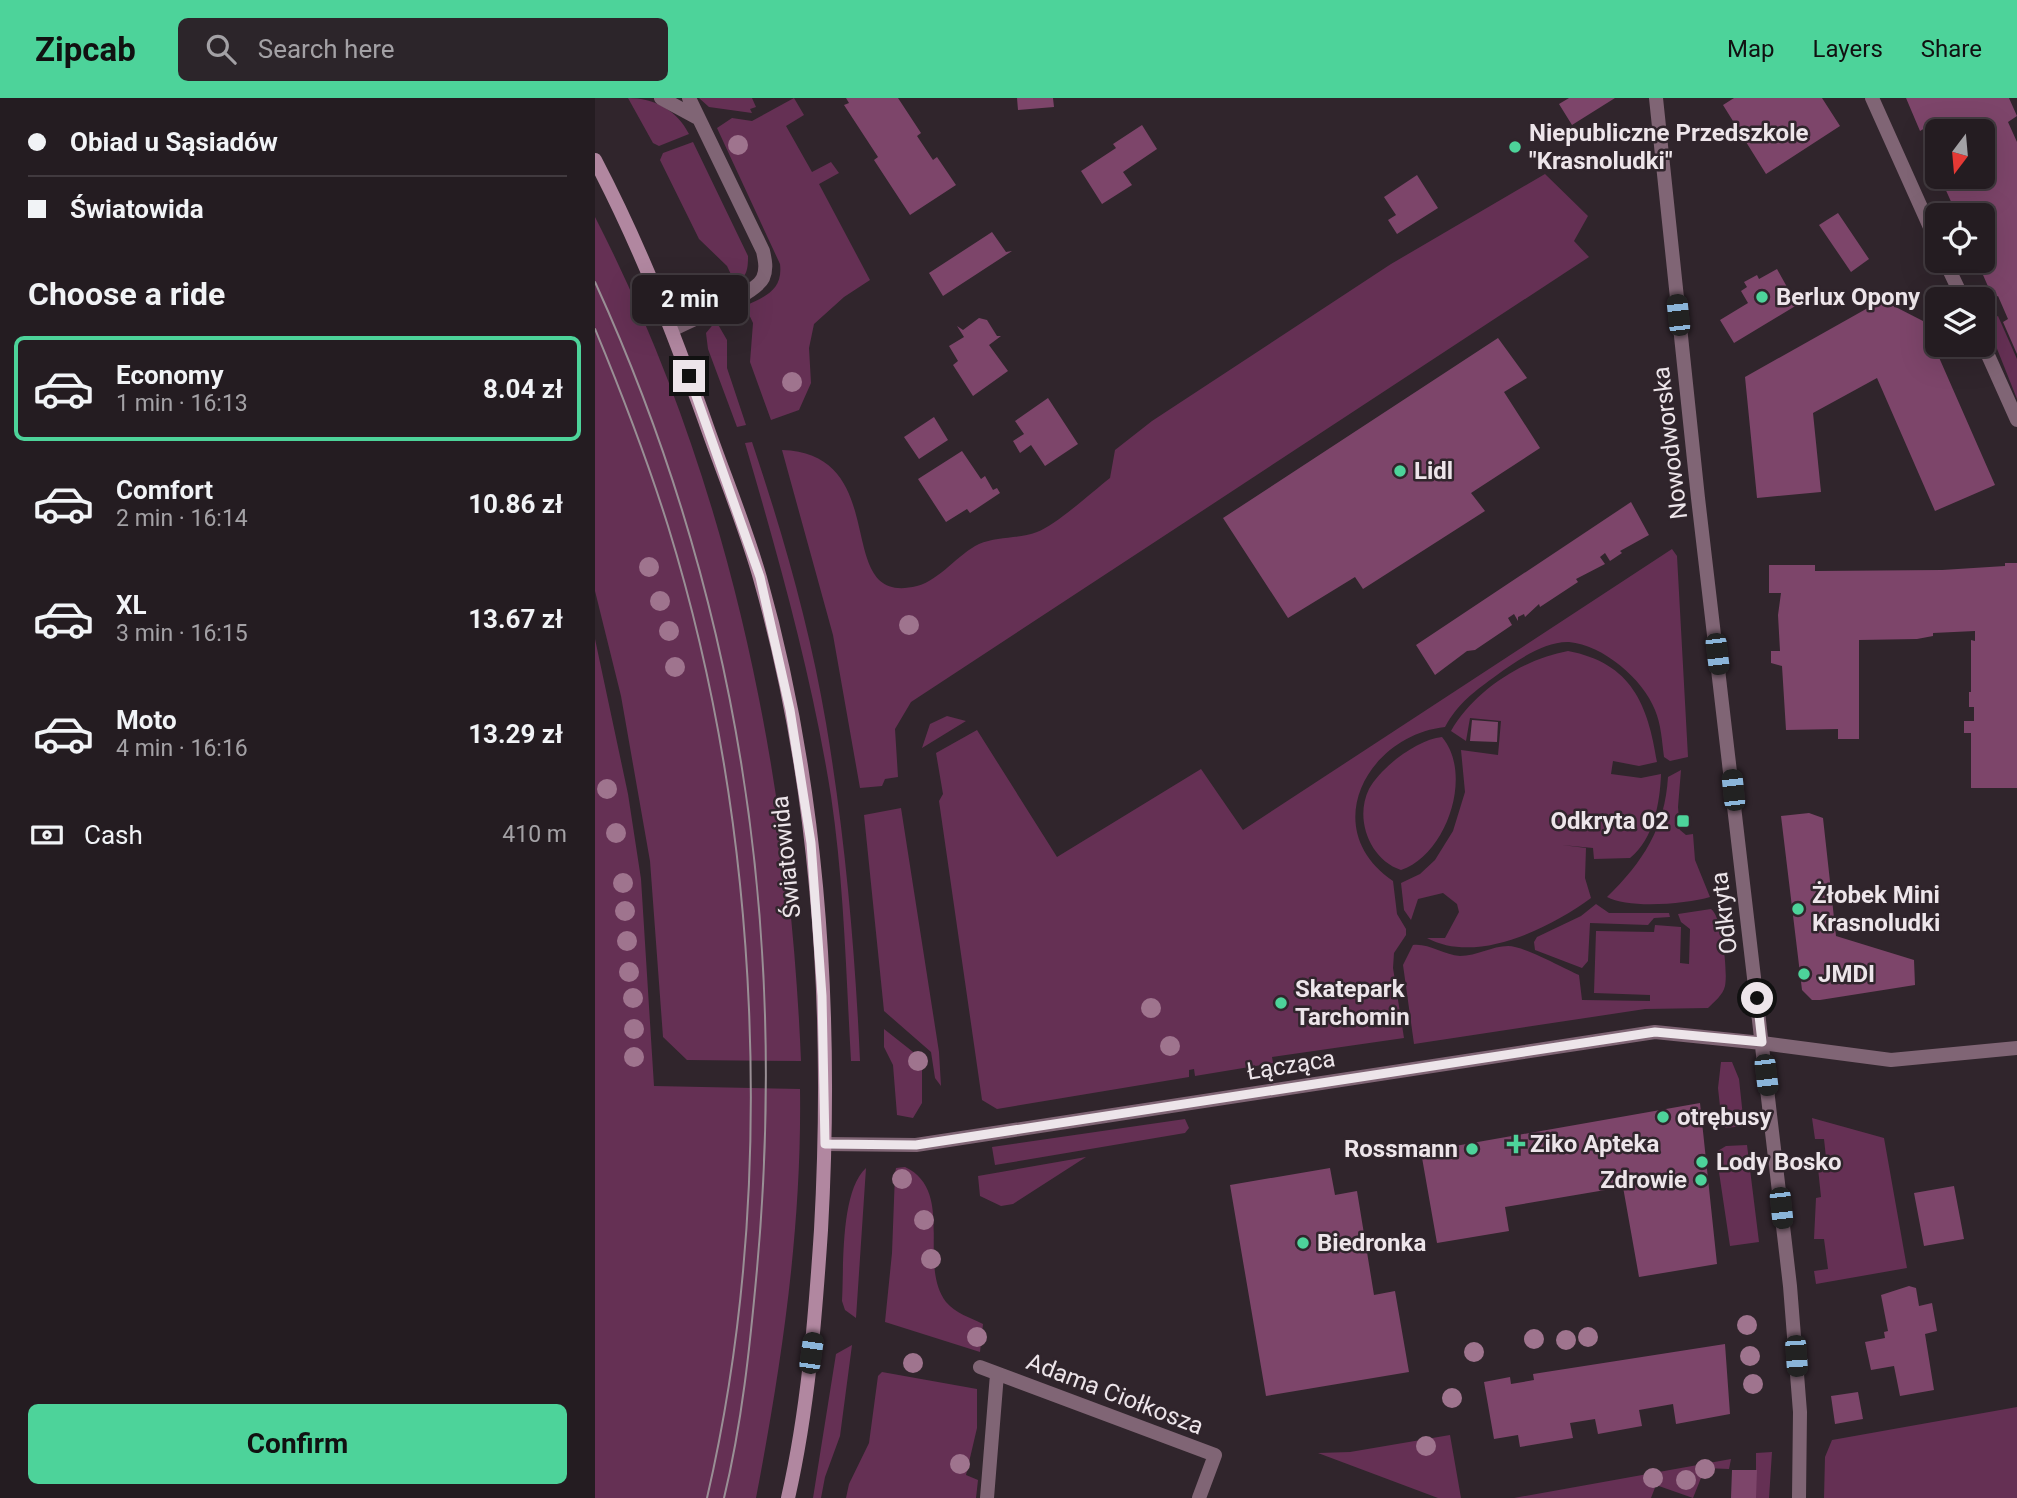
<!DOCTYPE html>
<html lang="en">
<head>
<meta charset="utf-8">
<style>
	body { margin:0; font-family:Roboto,sans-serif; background:#2c252a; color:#f1f3f6; height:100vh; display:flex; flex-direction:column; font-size:26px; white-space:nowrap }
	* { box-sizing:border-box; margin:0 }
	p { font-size:23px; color:#a3a1a5 }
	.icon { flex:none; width:38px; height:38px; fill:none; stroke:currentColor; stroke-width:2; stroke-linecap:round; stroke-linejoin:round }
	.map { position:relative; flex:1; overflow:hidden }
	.side { display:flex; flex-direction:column; background:#241c21; width:595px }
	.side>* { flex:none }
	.guide { display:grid; align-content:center; height:154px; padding:0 28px; background:#241c21 }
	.needle { width:46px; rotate:196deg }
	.controls { position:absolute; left:1330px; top:21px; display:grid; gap:14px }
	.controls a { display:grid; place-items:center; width:70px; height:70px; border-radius:10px; background:#241c21; box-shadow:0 7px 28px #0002,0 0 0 2px #413a3f; font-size:35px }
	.end { position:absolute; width:32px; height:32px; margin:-16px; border:9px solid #ede5ea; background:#111; box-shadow:0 0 0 4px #111 }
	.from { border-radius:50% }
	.bubble { position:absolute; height:49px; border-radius:10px; background:#241c21; box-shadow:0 7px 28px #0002,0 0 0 2px #413a3f; font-size:23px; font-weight:700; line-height:49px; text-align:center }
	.car { position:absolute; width:21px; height:42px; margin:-21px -10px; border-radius:9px; box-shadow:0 0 5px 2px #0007; background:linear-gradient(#222 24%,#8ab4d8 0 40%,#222 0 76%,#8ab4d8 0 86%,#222 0) }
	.guide b { display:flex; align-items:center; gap:24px; height:66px; font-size:26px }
	.guide b+b { border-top:2px solid #413a3f }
	.guide i { width:18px; height:18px; background:#f1f3f6 }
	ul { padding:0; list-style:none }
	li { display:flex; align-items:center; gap:21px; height:105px; margin:0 14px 10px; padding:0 14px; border:4px solid transparent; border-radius:10px }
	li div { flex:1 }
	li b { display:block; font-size:26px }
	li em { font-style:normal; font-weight:700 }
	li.selected { border-color:#4dd39a }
	li>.icon { width:63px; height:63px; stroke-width:1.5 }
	h2 { padding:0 28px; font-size:32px; line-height:84px }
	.pay { display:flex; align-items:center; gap:18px; height:77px; padding:0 28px; font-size:26px }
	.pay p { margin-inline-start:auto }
	.button { display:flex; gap:14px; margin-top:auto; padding:14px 28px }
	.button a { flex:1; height:80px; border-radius:10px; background:#4dd39a; color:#111; font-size:28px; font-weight:700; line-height:80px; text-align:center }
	header { display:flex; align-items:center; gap:42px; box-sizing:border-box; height:98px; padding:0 35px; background:#4dd39a; color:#111 }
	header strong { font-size:33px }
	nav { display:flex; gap:38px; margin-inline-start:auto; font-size:24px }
	.search { width:490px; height:63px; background:#2c252a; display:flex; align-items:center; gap:18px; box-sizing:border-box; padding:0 24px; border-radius:10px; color:#a3a1a5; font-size:26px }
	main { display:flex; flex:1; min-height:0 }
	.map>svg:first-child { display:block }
	.green { fill:#653054 }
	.building { fill:#7d456a }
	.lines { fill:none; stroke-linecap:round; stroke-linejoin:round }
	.lane { stroke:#806575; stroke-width:14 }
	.street { stroke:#806575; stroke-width:14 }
	.secondary { stroke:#b187a0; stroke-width:14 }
	.tram { stroke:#998f95; stroke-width:2 }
	.tree { fill:#9f748e }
	.route { stroke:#ede5ea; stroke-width:9 }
	.poi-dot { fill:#4dd39a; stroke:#30252c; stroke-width:2.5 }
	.labels { text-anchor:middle; stroke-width:5; stroke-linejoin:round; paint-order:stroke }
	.poi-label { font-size:24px; font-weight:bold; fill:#ede5ea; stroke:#30252c; text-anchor:start }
	.street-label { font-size:24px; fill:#ede5ea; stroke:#30252c }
</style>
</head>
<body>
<header>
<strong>Zipcab</strong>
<div class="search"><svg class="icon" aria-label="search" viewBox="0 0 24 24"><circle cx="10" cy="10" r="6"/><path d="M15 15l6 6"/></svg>Search here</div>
<nav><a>Map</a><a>Layers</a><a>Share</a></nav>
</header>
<main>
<section class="side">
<div class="guide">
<b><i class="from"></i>Obiad u Sąsiadów</b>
<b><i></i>Światowida</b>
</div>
<h2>Choose a ride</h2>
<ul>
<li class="selected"><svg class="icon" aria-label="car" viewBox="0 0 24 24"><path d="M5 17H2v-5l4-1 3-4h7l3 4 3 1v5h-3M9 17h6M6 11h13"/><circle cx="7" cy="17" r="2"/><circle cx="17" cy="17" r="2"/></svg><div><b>Economy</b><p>1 min · 16:13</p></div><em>8.04 zł</em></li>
<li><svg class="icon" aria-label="car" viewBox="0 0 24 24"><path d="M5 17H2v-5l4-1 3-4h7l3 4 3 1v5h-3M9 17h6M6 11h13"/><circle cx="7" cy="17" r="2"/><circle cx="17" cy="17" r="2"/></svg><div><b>Comfort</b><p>2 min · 16:14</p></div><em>10.86 zł</em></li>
<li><svg class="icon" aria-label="car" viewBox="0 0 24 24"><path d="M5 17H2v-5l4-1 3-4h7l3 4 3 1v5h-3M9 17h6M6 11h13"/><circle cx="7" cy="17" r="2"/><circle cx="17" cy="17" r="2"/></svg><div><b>XL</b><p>3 min · 16:15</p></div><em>13.67 zł</em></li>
<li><svg class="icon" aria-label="car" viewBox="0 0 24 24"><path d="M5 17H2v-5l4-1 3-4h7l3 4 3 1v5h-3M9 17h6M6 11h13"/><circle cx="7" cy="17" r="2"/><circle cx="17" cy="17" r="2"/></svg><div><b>Moto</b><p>4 min · 16:16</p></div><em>13.29 zł</em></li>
</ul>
<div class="pay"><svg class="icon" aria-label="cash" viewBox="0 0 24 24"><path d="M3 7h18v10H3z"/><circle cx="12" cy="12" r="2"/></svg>Cash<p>410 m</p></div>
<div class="button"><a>Confirm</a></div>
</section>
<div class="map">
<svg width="1422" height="1400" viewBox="0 0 1422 1400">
	<rect width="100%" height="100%" fill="#30252c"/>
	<path class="green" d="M 33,0 C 59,0 82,12 94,36 L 64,48 L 58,45 Z
		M 104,0 L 157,0 L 161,9 L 155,11 L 157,15 L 114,9 Z
		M 199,0 L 209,17 L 191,28 L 217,74 L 236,64 L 244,75 L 224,86 L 275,182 L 249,199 L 219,226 L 214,250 L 216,285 L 204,312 L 176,322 L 155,264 L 158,225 L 150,208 C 172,198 188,191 185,166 L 122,30 L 137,20 L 157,23 Z
		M 98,44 L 153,158 C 153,172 152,179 140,185 L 132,168 L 104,141 L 65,62 L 68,55 Z
		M 950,76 L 993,118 L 979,143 L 994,159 L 316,604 L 300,631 L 303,679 L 290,681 L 287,688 L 265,690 L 238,537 L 187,352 C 301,356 234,510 322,488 C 345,482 363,456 384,446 C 402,438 424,441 442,434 C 461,427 497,394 515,380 L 520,352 L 557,323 L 796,166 Z
		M 0,119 C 134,380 194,672 206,963 L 92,962 L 68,939 L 55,763 L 26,598 L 0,493 Z
		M 1403,218 L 1422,261 L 1422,301 L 1391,223 Z
		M 121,223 L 132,242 L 132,270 L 151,327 L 142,329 L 113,251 L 111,235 Z
		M 157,344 C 188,436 215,530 231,625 C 250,738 260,850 265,963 L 256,963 C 251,875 249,785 236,698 C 217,578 184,461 150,345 Z
		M 1077,451 L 1082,458 L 1093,659 L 1075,663 L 1069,659 C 1067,643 1066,626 1060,612 C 1048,581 1008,547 974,544 C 950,543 921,563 902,577 C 880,593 863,605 850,629 C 774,637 721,730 798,783 L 802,816 L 811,831 L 811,837 L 799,855 L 798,870 L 809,940 L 677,959 L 678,965 L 600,978 L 599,971 L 594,972 L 594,979 L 402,1011 L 387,1002 L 344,703 L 348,696 L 341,655 L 382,632 L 462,759 L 606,671 L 648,732 Z
		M 0,541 L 33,696 L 46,781 L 59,988 L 205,991 C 207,1129 187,1264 161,1400 L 0,1400 Z
		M 973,553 C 1037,565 1053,607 1062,664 L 1044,668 L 1018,663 L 1016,676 L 1046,680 L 1066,676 C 1065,704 1059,741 1035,760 L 999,761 L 998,750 L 967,747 L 991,750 L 990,780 L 996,800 C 955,830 882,867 832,840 L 850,840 L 864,814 L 862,806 L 848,795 L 823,801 L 816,822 L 809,812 L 806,785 L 825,776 L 840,762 L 858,733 L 870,694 L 866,652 L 903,657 L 906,623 L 875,620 L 871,643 L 856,633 C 879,593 928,561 973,553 Z
		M 352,618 L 371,623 L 327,650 L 335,626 Z
		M 847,639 C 879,677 851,757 806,772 C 775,762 759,721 774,691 C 786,669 823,641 847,639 Z
		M 1086,672 L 1083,709 L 1085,732 L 1091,737 L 1098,736 L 1100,762 L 1115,799 C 1092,806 1033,811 1012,799 C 1048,764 1070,730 1073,679 Z
		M 306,710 L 344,954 L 346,988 L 340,980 L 336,954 L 289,913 L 269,717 Z
		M 1001,806 L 1014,815 L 1074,815 L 1075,819 L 1059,820 L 1053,827 L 995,825 L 993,863 L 987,870 L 940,852 L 939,844 L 942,839 L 986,818 Z
		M 1116,811 C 1127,818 1133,874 1130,888 C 1128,897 1119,904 1113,910 L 1050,911 L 819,946 L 808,867 L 818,847 C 833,845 849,857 865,858 C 882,858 897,848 913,848 C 929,848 968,870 984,877 L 987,902 L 1055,903 L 1055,897 L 999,895 L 1001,833 L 1059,834 L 1060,827 L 1086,829 L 1085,865 L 1094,866 L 1095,831 L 1086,824 L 1083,816 Z
		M 289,931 L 327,961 L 327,1005 L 318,1020 L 302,1017 L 298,967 L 289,949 Z
		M 1126,964 L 1137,964 L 1144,981 L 1149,1028 L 1131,1030 L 1127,1027 L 1123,990 Z
		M 1217,1020 L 1289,1040 L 1312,1170 L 1221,1186 L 1219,1173 L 1233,1171 L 1229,1141 L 1219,1141 L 1221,1100 L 1226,1099 L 1223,1070 L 1232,1069 L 1229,1041 L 1220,1041 Z
		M 590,1021 L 594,1030 L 590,1035 L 400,1067 L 397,1049 Z
		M 1152,1047 L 1164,1144 L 1135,1148 L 1121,1054 L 1131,1048 Z
		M 491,1059 L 418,1106 L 406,1108 L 385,1098 L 383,1078 Z
		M 310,1069 C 361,1093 322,1166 351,1204 C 360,1215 376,1220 388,1226 L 385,1254 L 290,1224 L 297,1155 L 300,1076 L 301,1070 Z
		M 271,1070 L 261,1220 L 250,1212 L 247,1203 C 249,1168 245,1094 271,1070 Z
		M 257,1247 L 245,1338 L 230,1379 L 226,1400 L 218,1400 L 241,1256 Z
		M 287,1274 L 382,1291 L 382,1330 L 371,1377 L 383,1382 L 381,1400 L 251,1400 L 254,1386 L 274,1345 L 283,1278 Z
		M 1422,1309 L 1422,1400 L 1229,1400 L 1230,1359 L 1237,1342 Z
		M 855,1337 L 866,1400 L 843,1400 L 723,1355 L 755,1354 Z
		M 1177,1354 L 1174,1400 L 1161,1400 L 1161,1355 Z
		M 1136,1361 L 1134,1371 L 1110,1370 L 1098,1400 L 1061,1387 L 1056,1400 L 919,1400 Z"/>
	<path class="building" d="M 251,0 L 303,0 L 326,35 L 322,38 L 338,62 L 342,59 L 361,87 L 315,117 L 279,62 L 283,59 L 249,7 L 254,5 Z
		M 422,0 L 458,0 L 459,9 L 423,12 Z
		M 974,0 L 1020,0 L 977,27 L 964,6 Z
		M 1139,0 L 1227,0 L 1245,28 L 1171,76 L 1128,7 Z
		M 1311,0 L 1414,0 L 1422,18 L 1413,24 L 1422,44 L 1422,256 L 1408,224 L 1413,221 L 1403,198 L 1398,200 L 1382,163 L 1388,163 L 1388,117 L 1362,117 L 1345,79 L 1388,79 L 1388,33 L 1342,33 L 1342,72 L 1335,56 L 1340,54 L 1335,41 L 1330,30 L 1325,33 Z
		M 547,27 L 562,51 L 528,74 L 537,87 L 507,106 L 486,73 L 521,50 L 518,46 Z
		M 822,77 L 843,110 L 802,136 L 793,122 L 801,117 L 789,99 Z
		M 1243,115 L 1274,161 L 1256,174 L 1224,127 Z
		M 397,134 L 411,154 L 417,153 L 348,198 L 334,175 Z
		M 1182,171 L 1202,207 L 1139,245 L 1125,222 L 1153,205 L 1146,193 L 1152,189 L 1149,184 L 1162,177 L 1164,181 Z
		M 1287,202 L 1328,223 L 1400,387 L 1340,413 L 1282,280 L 1218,315 L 1226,394 L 1162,400 L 1150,279 Z
		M 384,220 L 392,222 L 402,238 L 406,238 L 394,247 L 413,273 L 378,298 L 358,267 L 363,263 L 354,248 L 369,239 L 362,228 L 368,232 Z
		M 903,240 L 932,280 L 909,294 L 945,350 L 876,395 L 890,413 L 768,491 L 760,479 L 693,520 L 628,420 Z
		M 453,300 L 483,346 L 450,368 L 436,347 L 425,355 L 418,343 L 429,336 L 420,323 Z
		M 339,319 L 353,342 L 324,361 L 309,339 Z
		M 367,353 L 386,381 L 390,378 L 398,392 L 402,390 L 405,395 L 375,415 L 372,411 L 351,424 L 323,381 Z
		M 1036,404 L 1054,437 L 1025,453 L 1027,455 L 1015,463 L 1010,455 L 1005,459 L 1010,466 L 981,481 L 983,484 L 945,509 L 944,506 L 930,519 L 929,516 L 923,519 L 923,523 L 919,516 L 913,520 L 917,527 L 880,552 L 872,553 L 840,577 L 821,547 Z
		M 1410,465 L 1422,465 L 1422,690 L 1376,690 L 1376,635 L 1369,635 L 1369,623 L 1379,623 L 1379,609 L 1374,609 L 1374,594 L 1376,594 L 1376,542 L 1380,543 L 1380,533 L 1338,535 L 1338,538 L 1322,541 L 1264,542 L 1264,641 L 1243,641 L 1243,631 L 1191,632 L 1187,568 L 1176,565 L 1176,553 L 1185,553 L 1183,517 L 1186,495 L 1174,495 L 1174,467 L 1220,467 L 1220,473 L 1347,472 L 1410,468 Z
		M 877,622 L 903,624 L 902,644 L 875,643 Z
		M 1214,715 L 1228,720 L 1241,838 L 1319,862 L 1320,887 L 1225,902 L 1217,902 L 1207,892 L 1186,718 Z
		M 1105,1005 L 1122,1166 L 1044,1179 L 1028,1089 L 910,1109 L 914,1133 L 842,1145 L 826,1054 Z
		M 735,1070 L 740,1097 L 762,1093 L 779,1197 L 800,1193 L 814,1274 L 671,1298 L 635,1087 Z
		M 1359,1088 L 1369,1141 L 1329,1148 L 1319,1095 Z
		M 1314,1188 L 1321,1190 L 1324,1208 L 1337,1205 L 1342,1233 L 1330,1236 L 1339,1292 L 1305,1298 L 1299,1268 L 1276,1272 L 1270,1244 L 1290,1240 L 1289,1234 L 1293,1233 L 1286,1197 Z
		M 1130,1246 L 1135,1316 L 1081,1326 L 1078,1306 L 1044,1312 L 1047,1328 L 1003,1336 L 1000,1321 L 975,1325 L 978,1340 L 925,1349 L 923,1337 L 899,1341 L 889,1284 L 915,1279 L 916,1286 L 939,1282 L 938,1276 Z
		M 1263,1294 L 1268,1321 L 1240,1326 L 1236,1298 Z
		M 1137,1372 L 1162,1372 L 1161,1400 L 1136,1400 Z"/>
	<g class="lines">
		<path class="lane" d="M 66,0 L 101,19
			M 1277,0 L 1342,145
			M 1350,163 L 1368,201
			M 77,232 C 97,221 160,197 168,180 C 172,171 170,162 168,153 L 94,0
			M 1388,246 L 1422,322
			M 1167,945 L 1296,962 L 1422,950"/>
		<path class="street" d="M 1061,0 L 1103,400 L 1195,1188 L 1205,1314 L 1204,1400
			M 231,1046 L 321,1047 L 1060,934 L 1167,945
			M 385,1269 L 620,1357 L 604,1400
			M 392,1400 L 402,1276"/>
		<path class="secondary" d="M 0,62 C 44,146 78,233 110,323 C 128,375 150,427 165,480 C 224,689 238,916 226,1132 C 220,1222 213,1312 193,1400"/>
		<path class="tram" d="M 0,184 C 143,497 193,829 162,1171 C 155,1248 147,1325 129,1400
			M 0,231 C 27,296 52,361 73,428 C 166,729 183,1092 112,1400"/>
	</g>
	<g class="tree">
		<circle cx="143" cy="47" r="10"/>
		<circle cx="197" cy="284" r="10"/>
		<circle cx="54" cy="469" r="10"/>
		<circle cx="65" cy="503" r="10"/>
		<circle cx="314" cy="527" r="10"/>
		<circle cx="74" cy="533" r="10"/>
		<circle cx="80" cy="569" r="10"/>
		<circle cx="12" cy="691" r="10"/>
		<circle cx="21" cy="735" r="10"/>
		<circle cx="28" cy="785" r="10"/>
		<circle cx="30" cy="813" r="10"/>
		<circle cx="32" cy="843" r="10"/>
		<circle cx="34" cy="874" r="10"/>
		<circle cx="38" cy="900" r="10"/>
		<circle cx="556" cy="910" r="10"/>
		<circle cx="39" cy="931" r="10"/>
		<circle cx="575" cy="948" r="10"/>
		<circle cx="39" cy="959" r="10"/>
		<circle cx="323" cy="963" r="10"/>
		<circle cx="307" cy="1081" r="10"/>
		<circle cx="329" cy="1122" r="10"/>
		<circle cx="336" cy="1161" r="10"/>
		<circle cx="1152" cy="1227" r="10"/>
		<circle cx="382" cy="1239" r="10"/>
		<circle cx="993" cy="1239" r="10"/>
		<circle cx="939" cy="1241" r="10"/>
		<circle cx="971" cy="1242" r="10"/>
		<circle cx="879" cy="1254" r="10"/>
		<circle cx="1155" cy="1258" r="10"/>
		<circle cx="318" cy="1265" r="10"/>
		<circle cx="1158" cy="1286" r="10"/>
		<circle cx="857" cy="1300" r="10"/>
		<circle cx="831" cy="1348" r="10"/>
		<circle cx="365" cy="1366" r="10"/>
		<circle cx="1110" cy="1371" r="10"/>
		<circle cx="1058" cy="1380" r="10"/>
		<circle cx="1091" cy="1382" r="10"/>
	</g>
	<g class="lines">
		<path class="route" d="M 94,278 L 165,479 L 195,612 L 216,745 L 227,898 L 230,1046 L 321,1047 L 1060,934 L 1167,944 L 1162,900"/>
	</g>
	<g class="poi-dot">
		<circle cx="920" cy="49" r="7"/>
		<circle cx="1167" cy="199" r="7"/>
		<circle cx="805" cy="373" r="7"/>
		<rect x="1081" y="716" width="14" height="14" rx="3.5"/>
		<circle cx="1203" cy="811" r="7"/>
		<circle cx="1209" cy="876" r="7"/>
		<circle cx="686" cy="905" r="7"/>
		<circle cx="1068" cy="1019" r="7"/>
		<path d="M917.5 1035.5h7v7h7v7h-7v7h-7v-7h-7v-7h7z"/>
		<circle cx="877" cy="1051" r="7"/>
		<circle cx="1107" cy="1064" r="7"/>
		<circle cx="1106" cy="1082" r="7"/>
		<circle cx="708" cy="1145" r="7"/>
	</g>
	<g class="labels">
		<g class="poi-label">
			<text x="934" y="43">Niepubliczne Przedszkole<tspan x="934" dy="28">"Krasnoludki"</tspan></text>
			<text x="1181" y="207">Berlux Opony</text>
			<text x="819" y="381">Lidl</text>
			<text x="1074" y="731" text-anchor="end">Odkryta 02</text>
			<text x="1217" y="805">Żłobek Mini<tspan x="1217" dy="28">Krasnoludki</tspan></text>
			<text x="1223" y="884">JMDI</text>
			<text x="700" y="899">Skatepark<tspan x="700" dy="28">Tarchomin</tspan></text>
			<text x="1082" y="1027">otrębusy</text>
			<text x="935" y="1054">Ziko Apteka</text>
			<text x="863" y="1059" text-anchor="end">Rossmann</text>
			<text x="1121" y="1072">Lody Bosko</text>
			<text x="1092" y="1090" text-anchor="end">Zdrowie</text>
			<text x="722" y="1153">Biedronka</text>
		</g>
		<g class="street-label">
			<text transform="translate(1075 345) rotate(-97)" y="8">Nowodworska</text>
			<text transform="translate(191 759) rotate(-96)" y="8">Światowida</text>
			<text transform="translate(1129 815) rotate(-97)" y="8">Odkryta</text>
			<text transform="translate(696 967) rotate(-9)" y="8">Łącząca</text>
			<text transform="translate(520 1296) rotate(21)" y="8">Adama Ciołkosza</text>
		</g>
	</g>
</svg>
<div class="controls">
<a><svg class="needle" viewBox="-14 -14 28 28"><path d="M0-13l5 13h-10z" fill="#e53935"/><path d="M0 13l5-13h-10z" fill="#a3a1a5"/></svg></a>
<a><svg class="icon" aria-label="locate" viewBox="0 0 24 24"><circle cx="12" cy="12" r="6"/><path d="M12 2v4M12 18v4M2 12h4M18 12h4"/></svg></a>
<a><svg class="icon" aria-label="layers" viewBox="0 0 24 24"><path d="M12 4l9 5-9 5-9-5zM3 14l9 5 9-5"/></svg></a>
</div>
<i class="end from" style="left:1162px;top:900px"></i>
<i class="end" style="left:94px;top:278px"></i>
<div class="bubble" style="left:37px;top:177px;width:116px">2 min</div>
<i class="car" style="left:1083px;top:217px;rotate:354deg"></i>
<i class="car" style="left:1122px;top:556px;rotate:173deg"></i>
<i class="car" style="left:1138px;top:692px;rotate:354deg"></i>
<i class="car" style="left:1171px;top:977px;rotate:173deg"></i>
<i class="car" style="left:1186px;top:1110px;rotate:174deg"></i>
<i class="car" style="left:216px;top:1255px;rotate:8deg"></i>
<i class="car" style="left:1201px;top:1258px;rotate:176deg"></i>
</div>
</main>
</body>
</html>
